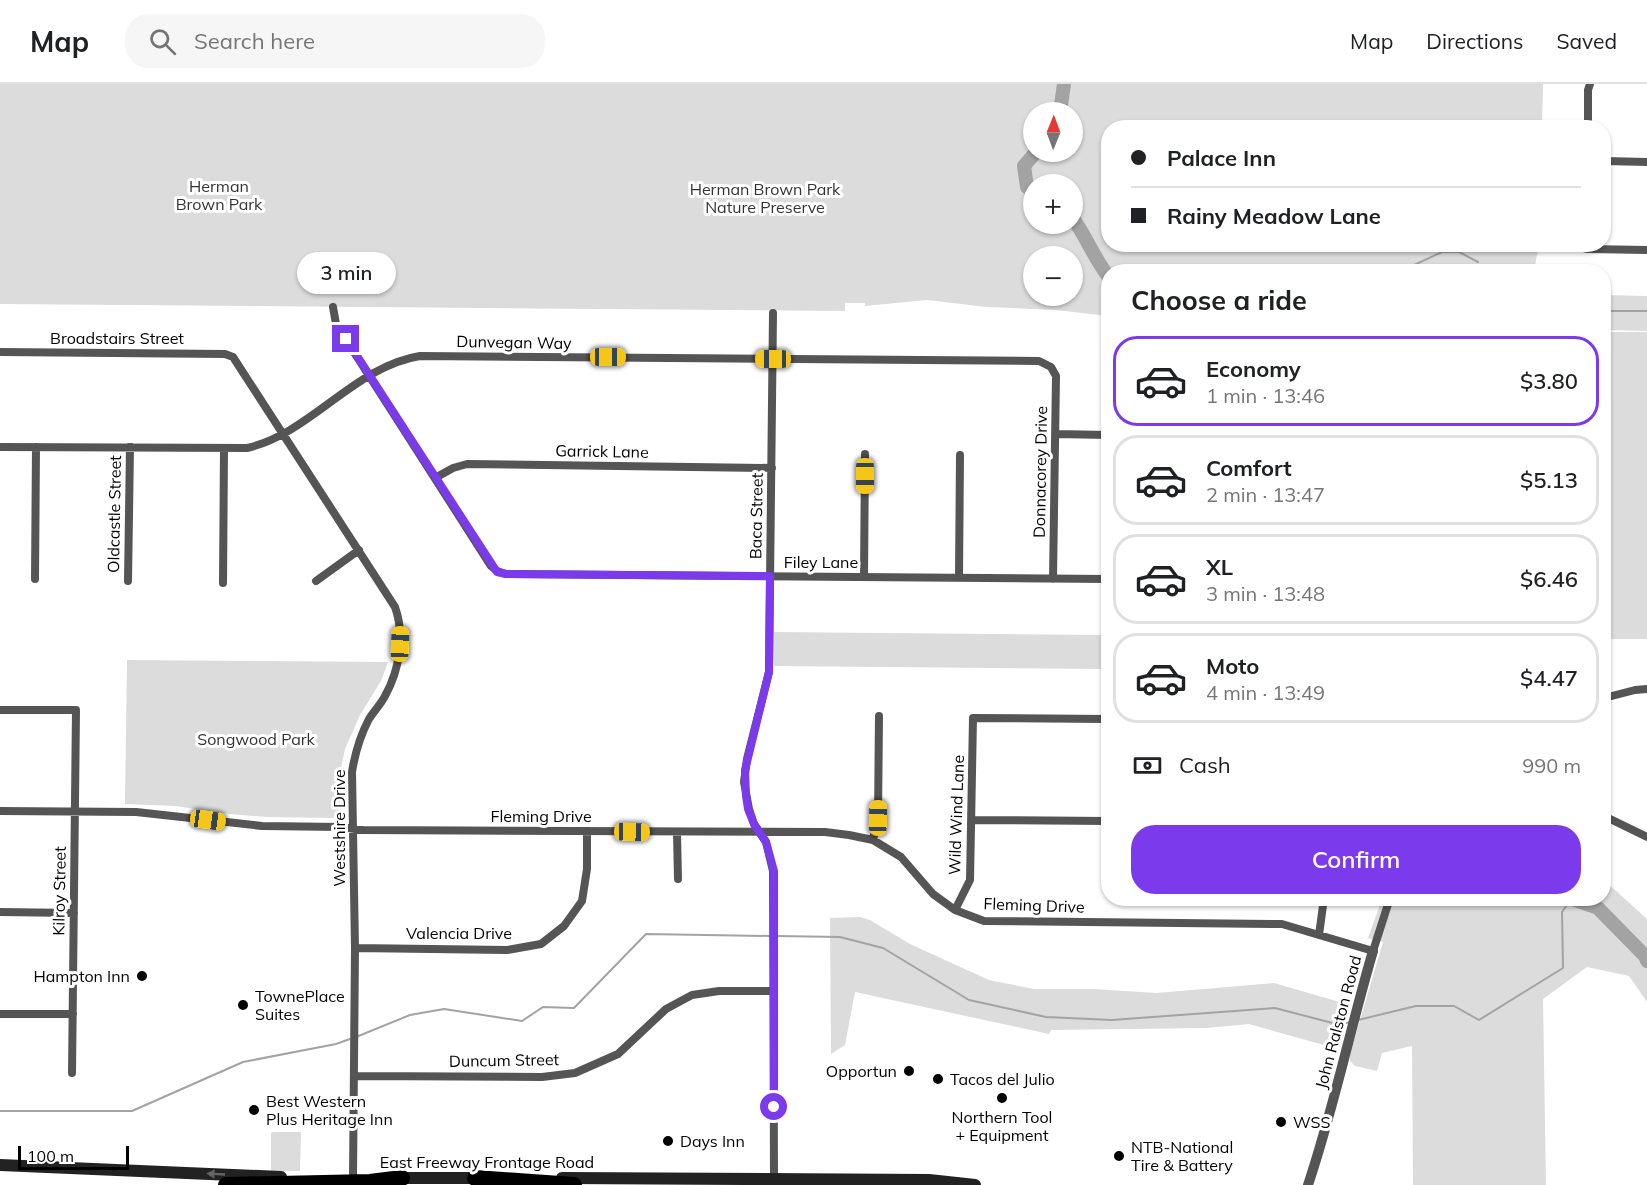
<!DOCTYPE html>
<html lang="en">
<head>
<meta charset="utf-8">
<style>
	body { margin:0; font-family:Mulish,sans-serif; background:#f6f6f6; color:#202124; height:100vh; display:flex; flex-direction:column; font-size:22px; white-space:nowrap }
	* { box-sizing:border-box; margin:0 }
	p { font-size:20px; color:#757577 }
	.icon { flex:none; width:33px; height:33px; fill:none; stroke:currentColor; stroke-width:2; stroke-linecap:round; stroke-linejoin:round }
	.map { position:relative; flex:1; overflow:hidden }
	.side { position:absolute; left:1101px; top:180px; width:510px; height:642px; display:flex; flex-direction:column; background:#fff; border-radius:24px; box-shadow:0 2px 4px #0004 }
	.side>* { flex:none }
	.hud { position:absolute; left:1101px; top:36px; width:510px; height:132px; border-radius:24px; box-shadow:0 2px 4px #0004; display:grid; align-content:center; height:132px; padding:0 30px; background:#fff }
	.needle { width:39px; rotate:1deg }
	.controls { position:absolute; left:1023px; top:18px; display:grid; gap:12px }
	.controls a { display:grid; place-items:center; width:60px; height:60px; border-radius:50%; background:#fff; box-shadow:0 2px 4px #0004; font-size:30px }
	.scale { position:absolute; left:18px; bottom:15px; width:111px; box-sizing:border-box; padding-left:6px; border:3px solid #000; border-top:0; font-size:16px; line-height:21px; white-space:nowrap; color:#000; -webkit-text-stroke:4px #fff; paint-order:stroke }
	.end { position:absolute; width:27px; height:27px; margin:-14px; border:8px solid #7c3aed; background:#fff; box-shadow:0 0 0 3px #fff }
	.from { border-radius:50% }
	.bubble { position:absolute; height:42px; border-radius:21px; background:#fff; box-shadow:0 2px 4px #0004; font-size:20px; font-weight:600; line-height:42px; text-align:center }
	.car { position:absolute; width:18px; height:36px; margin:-18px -9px; border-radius:8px; box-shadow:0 0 4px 2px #0007; background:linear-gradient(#f5c518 24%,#345 0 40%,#f5c518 0 76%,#345 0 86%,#f5c518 0) }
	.hud b { display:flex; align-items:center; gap:21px; height:57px; font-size:22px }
	.hud b+b { border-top:2px solid #e0e0e0 }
	.hud i { width:15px; height:15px; background:#202124 }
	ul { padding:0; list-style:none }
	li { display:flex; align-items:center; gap:18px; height:90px; margin:0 12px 9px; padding:0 18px; border:3px solid #e0e0e0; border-radius:24px }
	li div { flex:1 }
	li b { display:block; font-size:22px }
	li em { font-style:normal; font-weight:600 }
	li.selected { border-color:#7c3aed }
	li>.icon { width:54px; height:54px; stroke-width:1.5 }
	h2 { padding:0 30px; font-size:27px; line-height:72px }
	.pay { display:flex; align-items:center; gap:15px; height:66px; padding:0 30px; font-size:22px }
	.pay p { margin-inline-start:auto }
	.primary-button { display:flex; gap:12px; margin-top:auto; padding:12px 30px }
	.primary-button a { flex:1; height:69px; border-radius:24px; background:#7c3aed; color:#fff; font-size:24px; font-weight:600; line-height:69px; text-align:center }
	header { display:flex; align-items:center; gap:36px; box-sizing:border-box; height:84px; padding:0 30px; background:#fff; border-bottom:2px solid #e0e0e0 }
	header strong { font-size:28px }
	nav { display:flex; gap:33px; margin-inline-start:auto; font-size:21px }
	.search { width:420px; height:54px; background:#f6f6f6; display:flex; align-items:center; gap:15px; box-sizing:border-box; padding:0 21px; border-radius:24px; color:#757577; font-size:22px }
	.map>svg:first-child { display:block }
	.green { fill:#dcdcdc; fill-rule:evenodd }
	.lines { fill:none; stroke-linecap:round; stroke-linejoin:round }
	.stream { stroke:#a3a3a3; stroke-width:2 }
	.river { stroke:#a3a3a3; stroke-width:14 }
	.minor { stroke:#555; stroke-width:8 }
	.tertiary { stroke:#555; stroke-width:10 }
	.secondary { stroke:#222; stroke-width:12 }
	.motorway { stroke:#000; stroke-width:16 }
	.oneway { fill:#646464 }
	.route { stroke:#7c3aed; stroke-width:8 }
	.poi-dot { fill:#000; stroke:#fff; stroke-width:2 }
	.labels { text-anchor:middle; stroke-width:6; stroke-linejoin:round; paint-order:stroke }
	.park-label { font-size:16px; fill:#333; stroke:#fff }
	.street-label { font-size:16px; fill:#000; stroke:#fff }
	.poi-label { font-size:16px; fill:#000; stroke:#fff; text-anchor:start }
</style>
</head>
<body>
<header>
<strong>Map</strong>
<div class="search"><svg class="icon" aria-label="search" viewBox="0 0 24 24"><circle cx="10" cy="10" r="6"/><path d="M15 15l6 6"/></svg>Search here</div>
<nav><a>Map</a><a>Directions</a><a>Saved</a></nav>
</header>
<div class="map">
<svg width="1647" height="1101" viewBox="0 0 1647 1101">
	<rect width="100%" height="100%" fill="#fff"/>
	<path class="green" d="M 0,0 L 1543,0 L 1542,43 L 1108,44 L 1108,160 L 1539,161 L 1534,187 L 1108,188 L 1108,232 L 1056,226 L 986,223 L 927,216 L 865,222 L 865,219 L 845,219 L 845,227 L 0,220 ZM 1034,28 L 1072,28 L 1072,68 L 1034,68 ZM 1034,100 L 1072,100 L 1072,140 L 1034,140 ZM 1034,172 L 1072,172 L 1072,212 L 1034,212 Z
		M 1604,211 L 1647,212 L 1647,247 L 1604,246 Z
		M 1604,248 L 1647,248 L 1647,555 L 1604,555 Z
		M 774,548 L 1108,551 L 1108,585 L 774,582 Z
		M 127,576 L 388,578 L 381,597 L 360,631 L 345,665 L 341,684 L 342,725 L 335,734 L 267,733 L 229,730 L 175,722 L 125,720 Z
		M 1604,796 L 1647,835 L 1647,918 L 1629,892 L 1587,883 L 1543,915 L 1546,1101 L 1413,1101 L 1412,962 L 1382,969 L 1377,987 L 1355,982 L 1350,977 L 1350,970 L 1383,858 L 1368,854 L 1382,815 L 1604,814 Z
		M 860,833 L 870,836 L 910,860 L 989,896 L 1034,905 L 1094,905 L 1156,909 L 1274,899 L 1350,921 L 1338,965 L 1249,940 L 1207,944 L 1051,946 L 1049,950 L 855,908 L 845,961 L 831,970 L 830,834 Z
		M 274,1048 L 301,1048 L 300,1087 L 271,1087 L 271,1049 Z"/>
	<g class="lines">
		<path class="stream" d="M 1399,188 L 1442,168 L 1459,168 L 1478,178
			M 1604,227 L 1647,227
			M 776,852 L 840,853 L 883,864 L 969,916 L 1046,933 L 1112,936 L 1275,924 L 1340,941 L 1350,938
			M 1358,936 L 1416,922 L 1454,922 L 1479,936 L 1563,884 L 1562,828 L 1571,815
			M 356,953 L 410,931 L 444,925 L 522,937 L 543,923 L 574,924 L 646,850 L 770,852
			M 0,1027 L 132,1027 L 243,978 L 336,960 L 350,955"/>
		<path class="river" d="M 1060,28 L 1064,0
			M 1034,108 L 1027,103 L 1024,82 L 1036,68
			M 1072,133 C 1086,152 1094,174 1108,192
			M 1569,814 L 1598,824 L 1645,872 L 1647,877"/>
		<path class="minor" d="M 1588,44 L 1588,6 L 1590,0
			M 1604,77 L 1647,78
			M 1566,160 L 1588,165 L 1647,166
			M 333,223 L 336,240 L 491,482 L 497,487 L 506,490 L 1108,495
			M 773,229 L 769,588 L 747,675 L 744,698 L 749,725 L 754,740 L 766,758 L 773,787 L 774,1095
			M 0,268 L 225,270 L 233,273 L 395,523 C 405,551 400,585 385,612 C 381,620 374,627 369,635 C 360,652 355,669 352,688 L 355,864 L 353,1094
			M 1056,350 L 1108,351
			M 0,363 L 247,364 C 310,350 355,282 420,272 L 1039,277 L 1051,283 L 1056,292 L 1053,495
			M 435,394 L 453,384 L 467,380 L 772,384
			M 864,493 L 865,370
			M 959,494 L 960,371
			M 35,495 L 36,363
			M 128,497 L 130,363
			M 316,497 L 359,466
			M 223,499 L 224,365
			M 1604,614 L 1635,606 L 1647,605
			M 0,626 L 76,626 L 72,989
			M 0,727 L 136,728 L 262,742 L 340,743 L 363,746 L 825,748 L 849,751 L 873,756 L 901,773 L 933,810 L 955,826 L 984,837 L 1282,840 L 1373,867 L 1390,814
			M 1604,732 L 1647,753
			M 972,736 L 1108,737
			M 677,749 L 678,795
			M 873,756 L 878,734 L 879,632
			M 955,826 L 970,796 L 973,634 L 1108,635
			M 0,828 L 74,829
			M 1319,851 L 1324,814
			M 355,864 L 507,866 L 541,860 L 564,842 L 582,817 L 587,785 L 587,747
			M 0,930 L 73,930
			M 354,992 L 542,993 L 575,989 L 618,970 L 666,925 L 692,911 L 719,907 L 773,907"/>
		<path class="tertiary" d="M 1308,1101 C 1334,1024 1350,945 1373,867"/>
		<path class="secondary" d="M 0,1081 L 281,1093
			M 394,1094 L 482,1094
			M 562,1094 L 929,1096 L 975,1101"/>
		<path class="motorway" d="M 475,1094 L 574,1101
			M 226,1101 L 370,1098 L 402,1094"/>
	</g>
	<defs><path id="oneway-solid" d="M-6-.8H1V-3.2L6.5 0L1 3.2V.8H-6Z" transform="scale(1.5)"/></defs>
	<use class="oneway" href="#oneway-solid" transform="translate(216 1090) rotate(-177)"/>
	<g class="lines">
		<path class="route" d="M 346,255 L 497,488 L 506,490 L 770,492 L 769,588 L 745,686 L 746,712 L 748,725 L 754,740 L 766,758 L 774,787 L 774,1023"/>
	</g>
	<g class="poi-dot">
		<circle cx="142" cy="892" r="6"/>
		<circle cx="243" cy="921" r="6"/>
		<circle cx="909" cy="987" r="6"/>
		<circle cx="938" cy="995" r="6"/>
		<circle cx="1002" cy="1014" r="6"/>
		<circle cx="254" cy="1026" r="6"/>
		<circle cx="1281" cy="1038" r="6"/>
		<circle cx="668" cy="1057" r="6"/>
		<circle cx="1119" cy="1072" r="6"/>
	</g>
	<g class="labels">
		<g class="park-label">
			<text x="219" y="108">Herman<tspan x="219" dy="18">Brown Park</tspan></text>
			<text x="765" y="111">Herman Brown Park<tspan x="765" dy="18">Nature Preserve</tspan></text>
			<text x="256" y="661">Songwood Park</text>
		</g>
		<g class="street-label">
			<text x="117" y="260">Broadstairs Street</text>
			<text transform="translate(514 258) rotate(1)" y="6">Dunvegan Way</text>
			<text transform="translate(602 367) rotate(1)" y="6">Garrick Lane</text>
			<text transform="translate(1040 388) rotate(-89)" y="6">Donnacorey Drive</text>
			<text transform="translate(114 430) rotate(-89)" y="6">Oldcastle Street</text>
			<text transform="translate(756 432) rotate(-89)" y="6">Baca Street</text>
			<text x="821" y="484">Filey Lane</text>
			<text transform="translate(956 731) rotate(-88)" y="6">Wild Wind Lane</text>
			<text x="541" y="738">Fleming Drive</text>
			<text transform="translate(339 744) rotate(-90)" y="6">Westshire Drive</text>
			<text transform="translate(59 807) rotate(-89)" y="6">Kilroy Street</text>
			<text transform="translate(1034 821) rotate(2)" y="6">Fleming Drive</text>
			<text x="459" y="855">Valencia Drive</text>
			<text transform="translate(1338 938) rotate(-75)" y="6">John Ralston Road</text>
			<text transform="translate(504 976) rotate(-1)" y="6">Duncum Street</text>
			<text x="487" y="1084">East Freeway Frontage Road</text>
		</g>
		<g class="poi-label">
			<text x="130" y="898" text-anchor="end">Hampton Inn</text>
			<text x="255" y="918">TownePlace<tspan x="255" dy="18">Suites</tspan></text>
			<text x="897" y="993" text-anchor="end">Opportun</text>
			<text x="950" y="1001">Tacos del Julio</text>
			<text x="266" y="1023">Best Western<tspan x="266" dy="18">Plus Heritage Inn</tspan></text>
			<text x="1002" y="1039" text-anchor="middle">Northern Tool<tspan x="1002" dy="18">+ Equipment</tspan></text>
			<text x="1293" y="1044">WSS</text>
			<text x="680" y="1063">Days Inn</text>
			<text x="1131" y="1069">NTB-National<tspan x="1131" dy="18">Tire &amp; Battery</tspan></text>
		</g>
	</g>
</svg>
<div class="controls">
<a><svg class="needle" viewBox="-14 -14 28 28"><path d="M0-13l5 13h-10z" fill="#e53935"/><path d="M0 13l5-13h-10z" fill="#757577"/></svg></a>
<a>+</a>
<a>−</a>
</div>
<div class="scale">100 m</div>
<i class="end from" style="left:774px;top:1023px"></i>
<i class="end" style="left:346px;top:255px"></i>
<div class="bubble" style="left:297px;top:168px;width:99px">3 min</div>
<i class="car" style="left:608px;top:273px;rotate:90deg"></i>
<i class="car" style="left:773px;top:275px;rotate:270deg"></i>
<i class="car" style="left:865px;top:392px;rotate:180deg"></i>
<i class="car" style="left:400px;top:560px;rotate:2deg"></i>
<i class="car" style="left:878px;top:734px;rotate:1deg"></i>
<i class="car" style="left:208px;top:736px;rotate:98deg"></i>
<i class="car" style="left:632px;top:748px;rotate:91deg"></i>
<div class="hud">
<b><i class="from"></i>Palace Inn</b>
<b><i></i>Rainy Meadow Lane</b>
</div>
<section class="side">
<h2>Choose a ride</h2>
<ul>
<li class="selected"><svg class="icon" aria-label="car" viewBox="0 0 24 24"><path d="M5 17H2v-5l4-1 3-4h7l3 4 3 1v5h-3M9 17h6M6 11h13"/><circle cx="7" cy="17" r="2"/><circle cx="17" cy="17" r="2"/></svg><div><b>Economy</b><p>1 min · 13:46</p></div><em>$3.80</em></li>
<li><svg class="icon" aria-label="car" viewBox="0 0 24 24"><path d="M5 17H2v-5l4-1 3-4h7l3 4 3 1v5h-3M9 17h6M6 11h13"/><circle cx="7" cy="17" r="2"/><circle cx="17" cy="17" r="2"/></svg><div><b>Comfort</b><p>2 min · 13:47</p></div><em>$5.13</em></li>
<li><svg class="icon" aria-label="car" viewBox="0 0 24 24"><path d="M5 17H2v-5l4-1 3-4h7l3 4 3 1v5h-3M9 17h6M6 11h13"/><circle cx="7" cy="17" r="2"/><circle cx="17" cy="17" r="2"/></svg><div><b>XL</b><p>3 min · 13:48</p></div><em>$6.46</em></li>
<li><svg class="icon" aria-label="car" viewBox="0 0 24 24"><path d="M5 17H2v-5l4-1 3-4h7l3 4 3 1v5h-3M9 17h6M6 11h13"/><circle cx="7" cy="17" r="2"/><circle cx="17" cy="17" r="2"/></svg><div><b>Moto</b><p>4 min · 13:49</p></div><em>$4.47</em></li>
</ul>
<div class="pay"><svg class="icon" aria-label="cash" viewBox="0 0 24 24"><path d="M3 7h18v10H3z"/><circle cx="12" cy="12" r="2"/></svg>Cash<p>990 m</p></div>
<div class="primary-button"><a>Confirm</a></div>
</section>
</div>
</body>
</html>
